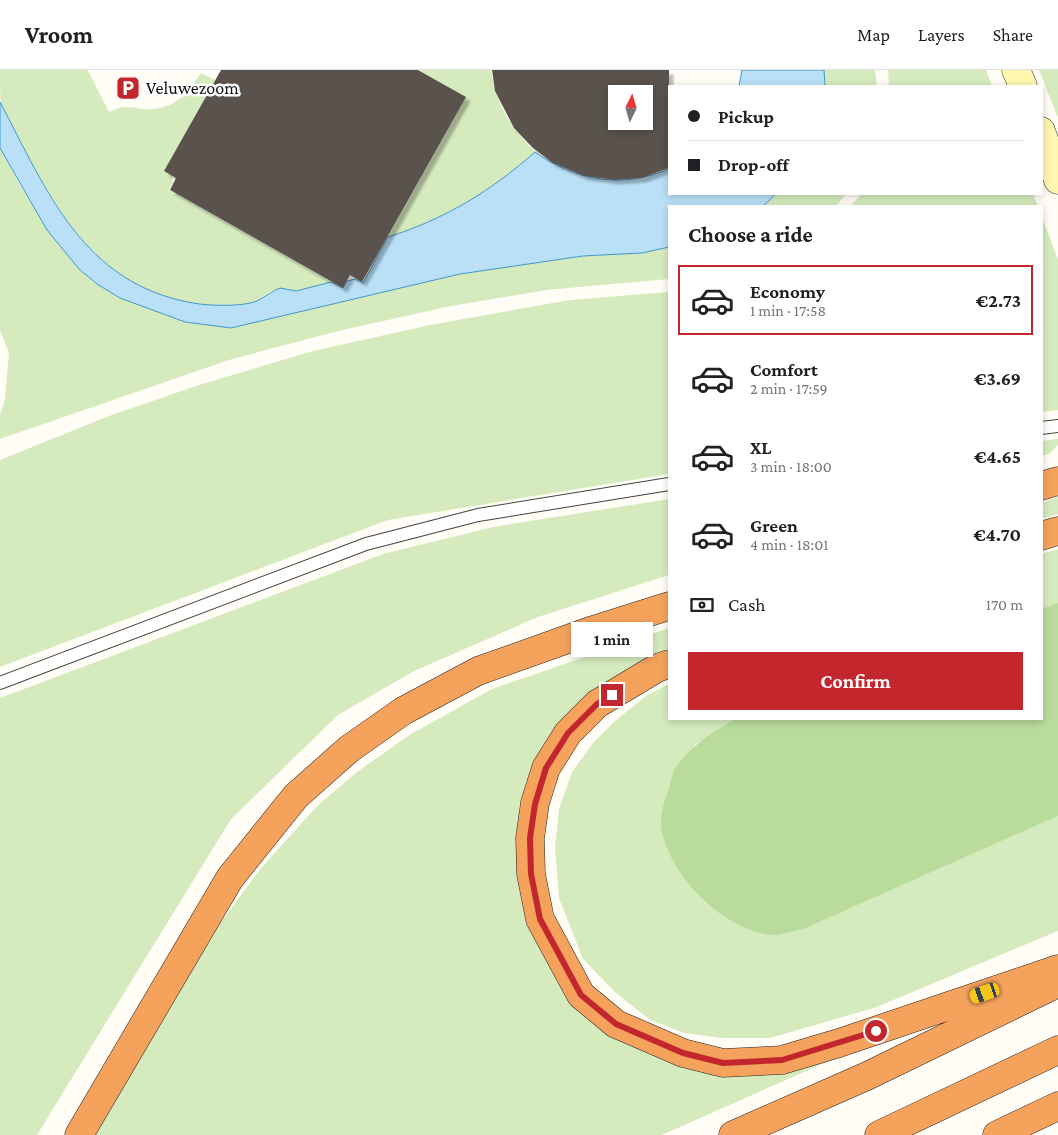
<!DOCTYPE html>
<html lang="en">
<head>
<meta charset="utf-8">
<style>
	body { margin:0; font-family:"Crimson Pro",serif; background:#f2f2f2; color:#202124; height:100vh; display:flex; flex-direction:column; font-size:19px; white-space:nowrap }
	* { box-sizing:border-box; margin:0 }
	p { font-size:16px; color:#757577 }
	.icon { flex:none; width:28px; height:28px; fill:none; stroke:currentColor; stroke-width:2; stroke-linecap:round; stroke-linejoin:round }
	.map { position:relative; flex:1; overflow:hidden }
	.side { position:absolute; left:668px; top:135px; width:375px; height:515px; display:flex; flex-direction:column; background:#fff; border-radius:0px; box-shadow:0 2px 8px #0003 }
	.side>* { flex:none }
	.hud { position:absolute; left:668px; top:15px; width:375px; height:110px; border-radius:0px; box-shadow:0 2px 8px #0003; display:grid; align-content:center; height:110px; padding:0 20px; background:#fff }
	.needle { width:32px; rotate:5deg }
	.fabs { position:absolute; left:608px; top:15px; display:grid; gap:10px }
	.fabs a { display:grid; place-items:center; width:45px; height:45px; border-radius:0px; background:#fff; box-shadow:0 2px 8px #0003; font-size:25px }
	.end { position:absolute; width:22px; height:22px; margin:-11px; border:6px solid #c4262e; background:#fff; box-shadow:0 0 0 2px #fff }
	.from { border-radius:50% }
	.bubble { position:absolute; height:35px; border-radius:0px; background:#fff; box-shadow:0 2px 8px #0003; font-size:16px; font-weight:700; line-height:35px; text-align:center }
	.car { position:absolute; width:15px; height:30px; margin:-15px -8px; border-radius:6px; box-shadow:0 0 4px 1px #0007; background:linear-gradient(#f5c518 24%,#345 0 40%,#f5c518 0 76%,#345 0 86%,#f5c518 0) }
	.hud b { display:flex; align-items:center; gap:18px; height:48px; font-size:19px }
	.hud b+b { border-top:1px solid #e0e0e0 }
	.hud i { width:12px; height:12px; background:#202124 }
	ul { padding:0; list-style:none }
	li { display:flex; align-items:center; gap:15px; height:70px; margin:0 10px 8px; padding:0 10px; border:2px solid transparent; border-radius:0px }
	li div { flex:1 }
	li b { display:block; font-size:19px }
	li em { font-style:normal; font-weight:700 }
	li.active { border-color:#c4262e }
	li>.icon { width:45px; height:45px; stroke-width:1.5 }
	h2 { padding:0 20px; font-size:22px; line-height:60px }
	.pay { display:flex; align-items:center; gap:12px; height:55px; padding:0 20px; font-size:19px }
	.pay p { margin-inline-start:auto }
	.cta { display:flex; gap:10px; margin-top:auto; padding:10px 20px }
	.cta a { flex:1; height:58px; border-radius:0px; background:#c4262e; color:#fff; font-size:20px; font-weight:700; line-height:58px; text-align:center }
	header { display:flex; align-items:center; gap:30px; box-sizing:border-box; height:70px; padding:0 25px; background:#fff; border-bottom:1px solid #e0e0e0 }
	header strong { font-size:24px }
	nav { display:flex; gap:28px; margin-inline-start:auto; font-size:18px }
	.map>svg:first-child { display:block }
	.green { fill:#d5ebbd }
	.forest { fill:#b9dc9c }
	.water { fill:#b9e0f7; stroke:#3f96cf }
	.building { fill:#5a524d; fill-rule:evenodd; filter:url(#shadow) }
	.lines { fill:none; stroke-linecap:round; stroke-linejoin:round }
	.service-casing { stroke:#444; stroke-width:14 }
	.secondary-casing { stroke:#333; stroke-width:29 }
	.motorway-casing { stroke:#222; stroke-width:29 }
	.service { stroke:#fff; stroke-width:12 }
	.secondary { stroke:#fff6b0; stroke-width:28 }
	.motorway { stroke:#f5a25d; stroke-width:28 }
	.route { stroke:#c4262e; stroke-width:6 }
	.labels { text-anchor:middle; stroke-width:5; stroke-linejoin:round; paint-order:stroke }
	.poi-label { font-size:18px; fill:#111; stroke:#fff; text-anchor:start }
</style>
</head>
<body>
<header>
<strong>Vroom</strong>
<nav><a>Map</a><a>Layers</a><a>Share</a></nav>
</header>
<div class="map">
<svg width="1058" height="1065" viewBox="0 0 1058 1065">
	<defs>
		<filter id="shadow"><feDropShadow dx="4.5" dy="4.5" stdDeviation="1" flood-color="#0004"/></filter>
	</defs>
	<rect width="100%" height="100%" fill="#fffdf5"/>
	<path class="green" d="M 0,0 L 88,0 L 109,42 C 124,35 127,37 143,39 C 173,41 185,26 201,3 L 215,10 L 165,100 L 172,105 L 173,113 L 169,120 L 331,212 C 321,214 309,219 298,220 C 290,221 281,218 272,221 C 266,223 262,229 256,231 C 244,236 228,235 215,235 C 130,234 79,177 40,108 C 27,84 10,59 1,34 C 0,25 0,10 0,0 Z
		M 419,0 L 491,0 C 496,33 511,59 535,82 C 491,121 445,149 388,167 L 459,40 L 453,35 L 450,27 L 454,20 Z
		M 824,0 L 875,0 L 877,16 L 825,16 Z
		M 888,0 L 986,0 L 992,16 L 889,16 Z
		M 1039,0 L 1058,0 L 1058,48 Z
		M 0,78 L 20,115 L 79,199 L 231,258 L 460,204 L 583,186 L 642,183 L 669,177 L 669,209 L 546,220 L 451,236 L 338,261 L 229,290 L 0,369 L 0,345 L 5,329 L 9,283 L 0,260 Z
		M 776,124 L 846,124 L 836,136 L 763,136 Z
		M 861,124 L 1033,124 L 1038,136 L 851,136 Z
		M 1041,144 L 1058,190 L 1058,340 L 1041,342 Z
		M 669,222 L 669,404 L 388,450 L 0,597 L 0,390 L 109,346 L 199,315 L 313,281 L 430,255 L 570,230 Z
		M 1058,369 L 1058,375 L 1049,384 L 1041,386 L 1041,371 Z
		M 1058,427 L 1058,444 L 1041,449 L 1041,433 Z
		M 669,429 L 669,505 L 538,547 L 414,601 L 338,645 L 231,749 L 37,1065 L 0,1065 L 0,628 L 383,484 L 493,457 Z
		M 1058,479 L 1058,533 L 1041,539 L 1041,484 Z
		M 669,558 L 669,578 L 651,584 L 587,630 L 518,777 L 611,962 L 635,977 L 673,991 L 849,982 L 662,1065 L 85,1065 L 212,864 L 262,797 L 317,736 L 357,702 L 411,664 L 492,619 Z
		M 669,614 L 669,649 L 735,649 L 693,676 L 806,858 L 1058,746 L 1058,861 L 874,938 L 770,968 L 721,968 L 684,963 L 650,950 L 615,922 L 583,889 L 559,828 L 555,779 L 559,739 L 572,702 L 593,673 L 615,651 L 647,625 Z"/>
	<path class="forest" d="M 1058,533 L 1058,746 L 806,858 C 796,860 783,865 772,865 C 724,861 667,804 661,756 C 660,744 665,729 669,718 C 671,711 672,703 676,697 C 691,675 713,662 735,649 L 1041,649 L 1041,539 Z"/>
	<path class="water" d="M 742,0 L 824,0 L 825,16 L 739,16 Z
		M 0,32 C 47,121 83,214 193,233 C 209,236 243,237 257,231 C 265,227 272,221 280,218 L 296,221 L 331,212 L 343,218 L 347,211 L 355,209 L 363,213 L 388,167 C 445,149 491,121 535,82 C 576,111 622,119 669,99 L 669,124 L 776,124 L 763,136 L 669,136 L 669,177 L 642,183 L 583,186 L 460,204 L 231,258 L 185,252 L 120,228 L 97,214 L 79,199 L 47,160 L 0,78 Z"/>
	<path class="building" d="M 221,0 L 418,0 L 466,27 L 362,212 L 350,205 L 343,218 L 170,120 L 176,108 L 164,101 Z
		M 492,0 L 669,0 L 669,98 L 642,108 L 615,110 L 584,106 L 553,93 L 533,78 L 514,58 L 495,21 ZM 616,24 L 644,24 L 644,51 L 616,51 Z"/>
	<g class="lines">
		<g class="service-casing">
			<path id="service" d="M 1041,358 L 1058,356
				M 0,613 L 366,474 L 478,445 L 669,414"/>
		</g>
		<g class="secondary-casing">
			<path id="secondary" d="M 1016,0 L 1023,16
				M 1041,61 L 1058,110"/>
		</g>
		<g class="motorway-casing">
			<path id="motorway" d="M 1041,416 L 1058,411
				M 1041,466 L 1058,461
				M 669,594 L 657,598 L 597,634 L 568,663 L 546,698 L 535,733 L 530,768 L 531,804 L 540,849 L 581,925 L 616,954 L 683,983 L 723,993 L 782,990 L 839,973 L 1058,899
				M 79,1065 L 230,808 L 296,726 L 349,679 L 403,641 L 478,601 L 593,560 L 669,536
				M 733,1065 L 867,1006 L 1050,917
				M 879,1065 L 1058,980
				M 997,1065 L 1058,1036"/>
		</g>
		<use href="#service" class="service"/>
		<use href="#secondary" class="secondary"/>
		<use href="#motorway" class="motorway"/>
	</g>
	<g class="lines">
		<path class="route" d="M 612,625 L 597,634 L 568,663 L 546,698 L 535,734 L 530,768 L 531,804 L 540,849 L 581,925 L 616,954 L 683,983 L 723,993 L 782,990 L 876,961"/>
	</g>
	<defs>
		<g id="parking-square" transform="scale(1.25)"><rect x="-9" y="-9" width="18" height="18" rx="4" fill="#c4262e" stroke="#fff"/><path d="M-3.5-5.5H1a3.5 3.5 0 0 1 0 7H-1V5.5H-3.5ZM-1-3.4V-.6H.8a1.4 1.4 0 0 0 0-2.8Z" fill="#fff"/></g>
	</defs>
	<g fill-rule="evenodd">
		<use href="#parking-square" x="128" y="18"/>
	</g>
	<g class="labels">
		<g class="poi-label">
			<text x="146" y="24">Veluwezoom</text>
		</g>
	</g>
</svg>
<div class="fabs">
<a><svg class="needle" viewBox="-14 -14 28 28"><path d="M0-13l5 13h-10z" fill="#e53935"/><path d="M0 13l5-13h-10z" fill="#757577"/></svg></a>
</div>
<i class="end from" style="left:876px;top:961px"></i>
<i class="end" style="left:612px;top:625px"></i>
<div class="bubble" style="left:571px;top:552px;width:82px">1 min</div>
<i class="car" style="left:985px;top:923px;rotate:251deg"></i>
<div class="hud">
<b><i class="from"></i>Pickup</b>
<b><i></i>Drop-off</b>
</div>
<section class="side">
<h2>Choose a ride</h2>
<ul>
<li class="active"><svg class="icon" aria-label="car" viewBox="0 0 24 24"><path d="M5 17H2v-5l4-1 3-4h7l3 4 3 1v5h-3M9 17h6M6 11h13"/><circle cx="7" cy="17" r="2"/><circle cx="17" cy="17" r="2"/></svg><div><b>Economy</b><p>1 min · 17:58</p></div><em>€2.73</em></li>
<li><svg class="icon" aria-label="car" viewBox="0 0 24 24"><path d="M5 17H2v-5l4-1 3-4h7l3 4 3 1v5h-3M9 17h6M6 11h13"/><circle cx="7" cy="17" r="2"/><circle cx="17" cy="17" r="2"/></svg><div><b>Comfort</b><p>2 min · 17:59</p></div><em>€3.69</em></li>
<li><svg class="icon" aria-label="car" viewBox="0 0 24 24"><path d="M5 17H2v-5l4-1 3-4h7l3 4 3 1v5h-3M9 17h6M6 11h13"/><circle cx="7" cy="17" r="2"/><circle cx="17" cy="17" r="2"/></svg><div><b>XL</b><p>3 min · 18:00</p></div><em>€4.65</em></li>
<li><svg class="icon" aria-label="car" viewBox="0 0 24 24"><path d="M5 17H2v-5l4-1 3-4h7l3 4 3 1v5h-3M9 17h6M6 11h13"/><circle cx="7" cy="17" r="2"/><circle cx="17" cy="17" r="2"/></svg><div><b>Green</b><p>4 min · 18:01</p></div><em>€4.70</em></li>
</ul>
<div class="pay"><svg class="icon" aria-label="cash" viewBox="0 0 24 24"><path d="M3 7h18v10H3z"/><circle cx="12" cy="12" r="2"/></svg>Cash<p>170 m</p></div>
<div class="cta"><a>Confirm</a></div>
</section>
</div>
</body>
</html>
